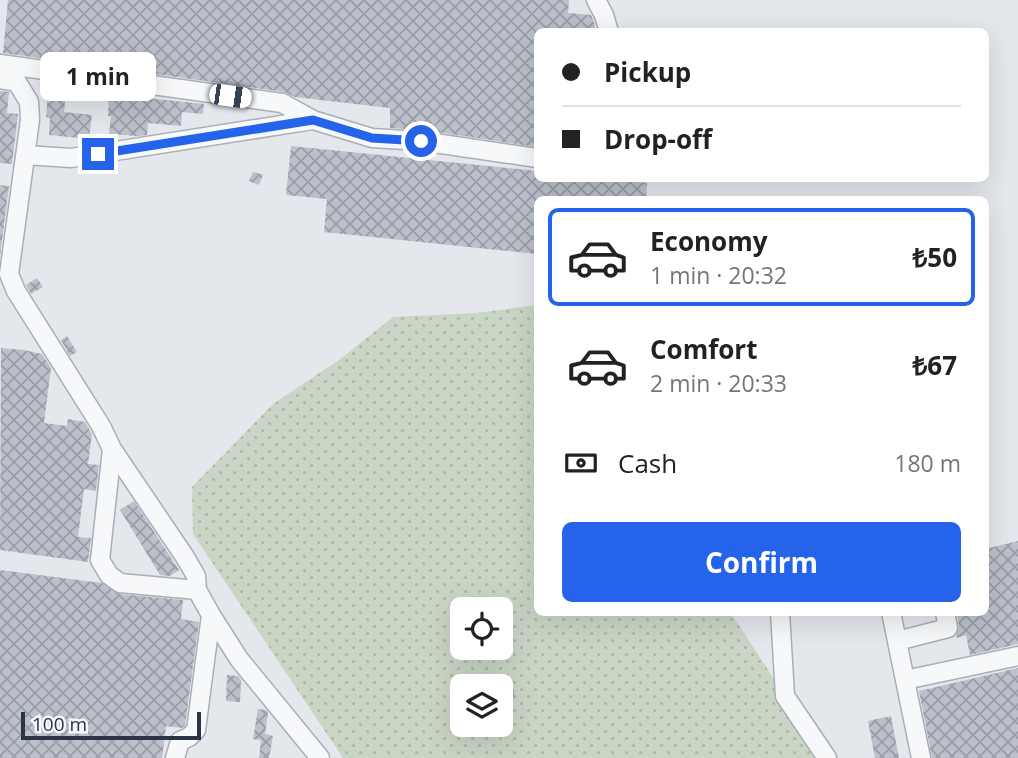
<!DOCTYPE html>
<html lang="en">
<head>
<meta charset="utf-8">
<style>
	body { margin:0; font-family:"Open Sans",sans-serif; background:#f6f6f6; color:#222; height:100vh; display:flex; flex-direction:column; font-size:26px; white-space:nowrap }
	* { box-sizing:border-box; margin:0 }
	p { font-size:23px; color:#767676 }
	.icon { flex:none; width:38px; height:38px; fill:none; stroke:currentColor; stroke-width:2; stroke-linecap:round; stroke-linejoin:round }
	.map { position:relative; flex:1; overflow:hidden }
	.drawer { position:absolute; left:534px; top:196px; width:455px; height:420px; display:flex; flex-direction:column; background:#fff; border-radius:10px; box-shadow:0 7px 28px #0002 }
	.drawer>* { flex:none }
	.hud { position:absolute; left:534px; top:28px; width:455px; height:154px; border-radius:10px; box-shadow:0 7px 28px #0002; display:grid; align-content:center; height:154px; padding:0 28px; background:#fff }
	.buttons { position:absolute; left:450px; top:597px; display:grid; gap:14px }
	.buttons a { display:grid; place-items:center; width:63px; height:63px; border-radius:10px; background:#fff; box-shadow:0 7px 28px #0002; font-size:35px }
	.scale { position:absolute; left:21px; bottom:18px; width:180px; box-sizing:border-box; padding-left:7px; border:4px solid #2b3445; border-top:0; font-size:19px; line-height:24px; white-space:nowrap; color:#2b3445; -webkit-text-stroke:5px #f4f6f9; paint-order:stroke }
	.end { position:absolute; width:32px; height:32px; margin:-16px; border:9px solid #2563eb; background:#fff; box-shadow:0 0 0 4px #fff }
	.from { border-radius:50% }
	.bubble { position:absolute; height:49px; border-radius:10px; background:#fff; box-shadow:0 7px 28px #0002; font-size:23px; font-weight:700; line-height:49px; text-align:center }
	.car { position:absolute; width:21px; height:42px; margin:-21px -10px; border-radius:9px; box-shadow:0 0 5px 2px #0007; background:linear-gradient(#fff 24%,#345 0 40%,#fff 0 76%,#345 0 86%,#fff 0) }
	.hud b { display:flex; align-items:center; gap:24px; height:66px; font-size:26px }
	.hud b+b { border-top:2px solid #e0e0e0 }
	.hud i { width:18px; height:18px; background:#222 }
	ul { padding:12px 0 0; list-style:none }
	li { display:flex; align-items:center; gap:21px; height:98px; margin:0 14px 10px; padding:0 14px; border:4px solid transparent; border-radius:10px }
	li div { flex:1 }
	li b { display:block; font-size:26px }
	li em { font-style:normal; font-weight:700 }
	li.selected { border-color:#2563eb }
	li>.icon { width:63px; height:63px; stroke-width:1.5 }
	.pay { display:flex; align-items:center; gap:18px; height:77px; padding:0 28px; font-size:26px }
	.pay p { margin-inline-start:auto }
	.primary-button { display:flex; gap:14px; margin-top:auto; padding:14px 28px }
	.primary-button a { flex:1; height:80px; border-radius:10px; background:#2563eb; color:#fff; font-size:28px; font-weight:700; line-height:80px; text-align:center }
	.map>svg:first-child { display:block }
	.park { fill:url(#park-dots); fill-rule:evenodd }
	.building { fill:url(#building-cross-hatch) }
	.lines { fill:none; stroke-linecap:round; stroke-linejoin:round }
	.minor-casing { stroke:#a9aeb7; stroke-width:21 }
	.minor { stroke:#f7f8fa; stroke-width:18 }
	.route { stroke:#2563eb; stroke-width:9 }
</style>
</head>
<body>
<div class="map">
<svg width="1018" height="758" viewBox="0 0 1018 758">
	<defs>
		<pattern id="park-dots" width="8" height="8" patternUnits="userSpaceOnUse" patternTransform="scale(1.75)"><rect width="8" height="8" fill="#c9d6c5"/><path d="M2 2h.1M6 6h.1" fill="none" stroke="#adb8ab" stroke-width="1.8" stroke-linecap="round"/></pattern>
		<pattern id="building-cross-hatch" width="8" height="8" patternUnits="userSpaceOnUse" patternTransform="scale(1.75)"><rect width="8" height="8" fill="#bbc0ca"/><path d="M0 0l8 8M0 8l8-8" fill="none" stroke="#989da6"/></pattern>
	</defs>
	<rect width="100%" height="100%" fill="#e4e7ec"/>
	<path class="park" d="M 537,305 L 537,612 L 731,613 L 785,696 L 804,708 L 827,758 L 343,758 L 193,534 L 192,487 L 273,404 L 339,360 L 393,317 L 477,313 ZM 462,609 L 500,609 L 500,648 L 462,648 ZM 462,686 L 500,686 L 500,724 L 462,724 Z"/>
	<path class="building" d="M 8,0 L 569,0 L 568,13 L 591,15 L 595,25 L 595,32 L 537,32 L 537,147 L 423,130 L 390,128 L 390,108 L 295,97 L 284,92 L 3,53 Z
		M 49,82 L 71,85 L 70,92 L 66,91 L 64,112 L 92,115 L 89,139 L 49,135 L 50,118 L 46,117 Z
		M 0,91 L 9,92 L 7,113 L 18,114 L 12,164 L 0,163 Z
		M 109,94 L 204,104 L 203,114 L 182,112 L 181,126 L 148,123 L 147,135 L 137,136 L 109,134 L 111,116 L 108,116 Z
		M 291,146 L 537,171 L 537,178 L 608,178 L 647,183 L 646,200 L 537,200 L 537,254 L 324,232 L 327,199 L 286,195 Z
		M 253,172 L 263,175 L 259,185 L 249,181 Z
		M 0,185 L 9,186 L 0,256 Z
		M 37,278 L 43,287 L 31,294 L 26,285 Z
		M 67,336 L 77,352 L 70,356 L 61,340 Z
		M 1,348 L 24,350 L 42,354 L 51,368 L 44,423 L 67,426 L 68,419 L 85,422 L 92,434 L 88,464 L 99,465 L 96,491 L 84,489 L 78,537 L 91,538 L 88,562 L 0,550 Z
		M 134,501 L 179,570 L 170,576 L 160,575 L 120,510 Z
		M 1018,541 L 1018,644 L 970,655 L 966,635 L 956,638 L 959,627 L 957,612 L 985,612 L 985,549 Z
		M 0,570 L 102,583 L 119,594 L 183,600 L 181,619 L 199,622 L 185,725 L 182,728 L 166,726 L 162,758 L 0,758 Z
		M 1018,668 L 1018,758 L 932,758 L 919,691 Z
		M 227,675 L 238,676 L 241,680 L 240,702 L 226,701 Z
		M 514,689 L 515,699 L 500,700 L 500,691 Z
		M 258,709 L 266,710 L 268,713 L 265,734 L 273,736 L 269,758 L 259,758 L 261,740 L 253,739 Z
		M 891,716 L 899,758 L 875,758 L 868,721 Z"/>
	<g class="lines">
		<g class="minor-casing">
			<path id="minor" d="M 596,0 L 604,15 L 609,32
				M 0,64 L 282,103 L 313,120 L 372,138 L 421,141 L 537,158
				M 0,79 L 17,82 L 29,102 L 30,120 L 9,274 L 16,291 L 101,426 L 112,449 L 185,557 L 196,576 L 197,590 L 211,615 L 239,659 L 320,758
				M 25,155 L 71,158 L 313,120
				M 112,449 L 100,560 L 109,575 L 120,583 L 197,590
				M 780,612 L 785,696 L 827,758
				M 891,612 L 921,758
				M 897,641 L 948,628 L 945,612
				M 905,680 L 1018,656
				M 175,758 L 180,741 L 189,737 L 196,730 L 211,615"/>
		</g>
		<use href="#minor" class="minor"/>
	</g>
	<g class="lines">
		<path class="route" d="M 98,154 L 313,120 L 372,138 L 421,141"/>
	</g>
</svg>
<div class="buttons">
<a><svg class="icon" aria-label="locate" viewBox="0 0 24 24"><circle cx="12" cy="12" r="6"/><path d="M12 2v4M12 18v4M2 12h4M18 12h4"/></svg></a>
<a><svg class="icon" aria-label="layers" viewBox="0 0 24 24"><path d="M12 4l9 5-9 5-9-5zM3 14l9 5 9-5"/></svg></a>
</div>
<div class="scale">100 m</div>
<i class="end from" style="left:421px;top:141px"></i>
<i class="end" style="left:98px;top:154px"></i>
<div class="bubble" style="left:40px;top:52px;width:116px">1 min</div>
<i class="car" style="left:230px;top:96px;rotate:98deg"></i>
<div class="hud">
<b><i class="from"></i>Pickup</b>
<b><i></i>Drop-off</b>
</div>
<section class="drawer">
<ul>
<li class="selected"><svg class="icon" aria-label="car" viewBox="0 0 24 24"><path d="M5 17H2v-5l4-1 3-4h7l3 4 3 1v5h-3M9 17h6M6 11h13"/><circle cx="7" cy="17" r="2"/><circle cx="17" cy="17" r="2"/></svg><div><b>Economy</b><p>1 min · 20:32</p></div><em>₺50</em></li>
<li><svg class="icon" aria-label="car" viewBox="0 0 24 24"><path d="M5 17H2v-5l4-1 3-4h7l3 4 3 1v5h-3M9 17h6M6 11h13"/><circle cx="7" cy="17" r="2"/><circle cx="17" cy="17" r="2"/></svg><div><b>Comfort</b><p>2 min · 20:33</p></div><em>₺67</em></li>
</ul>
<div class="pay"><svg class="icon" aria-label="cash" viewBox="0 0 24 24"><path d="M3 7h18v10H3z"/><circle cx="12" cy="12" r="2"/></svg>Cash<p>180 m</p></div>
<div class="primary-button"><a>Confirm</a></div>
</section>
</div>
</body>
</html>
